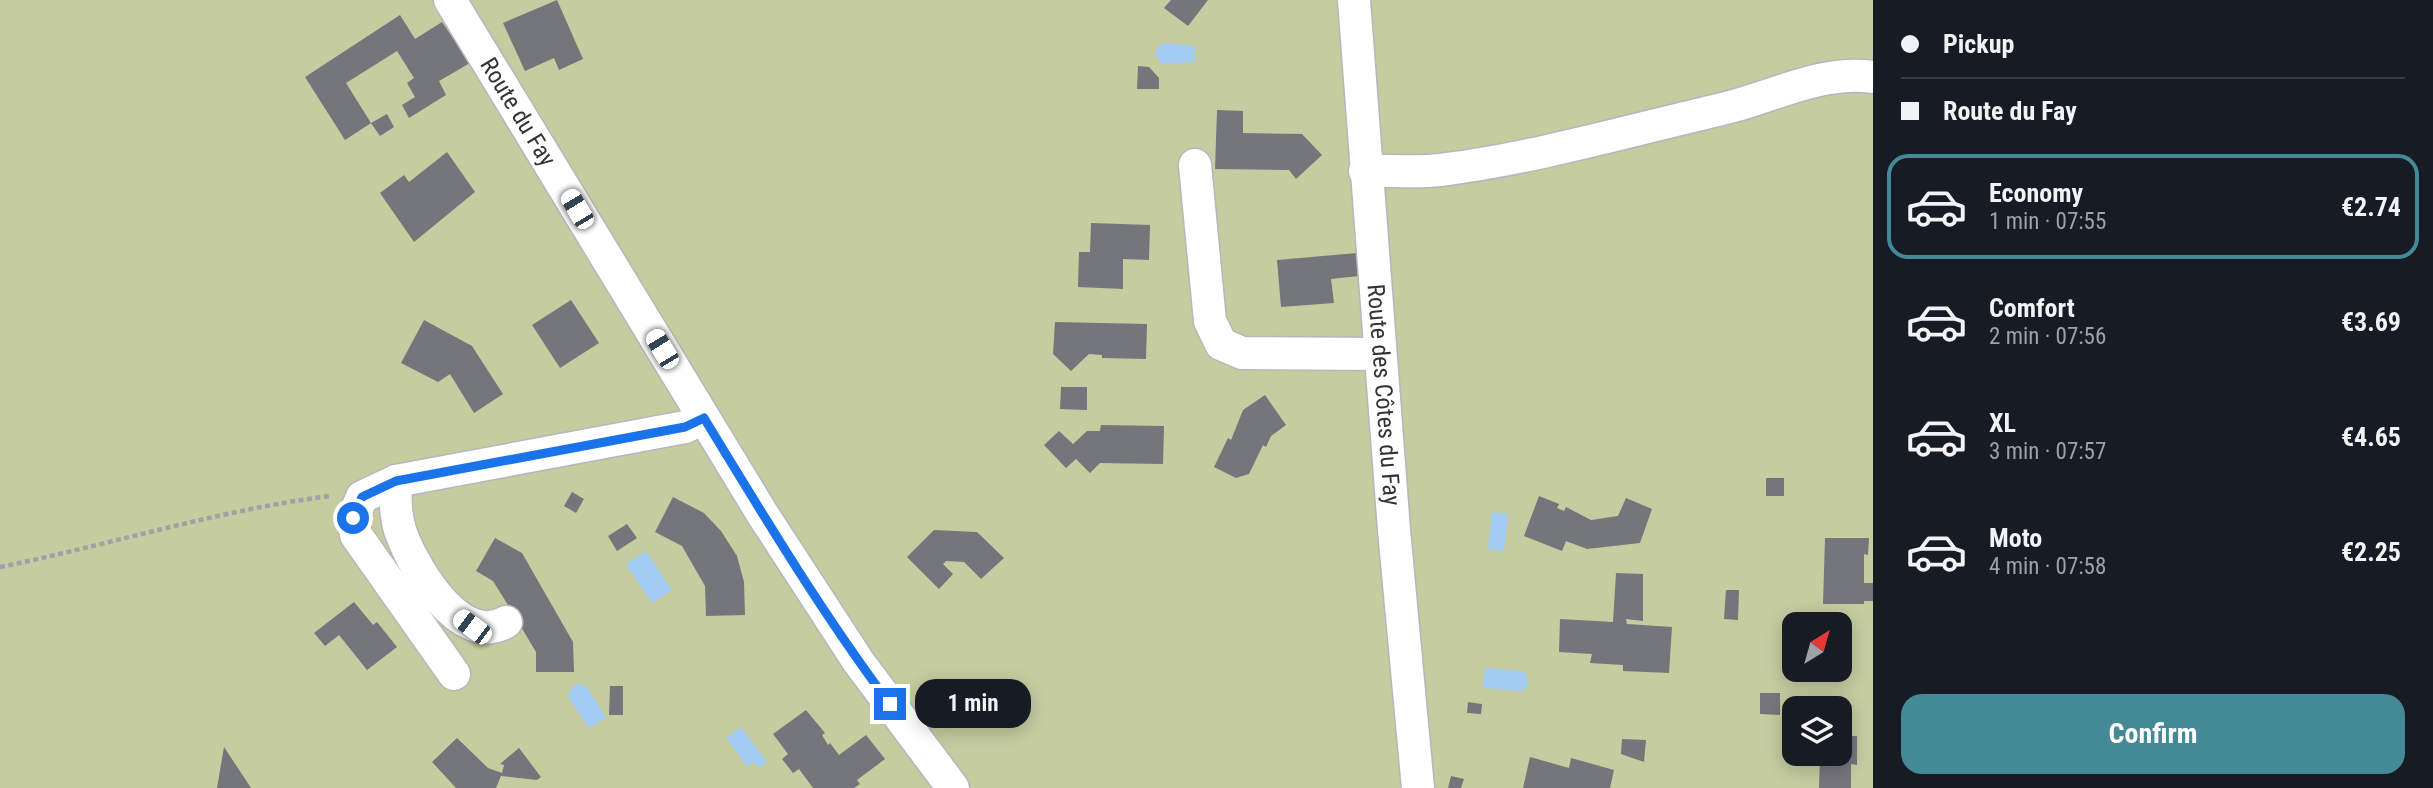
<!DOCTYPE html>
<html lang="en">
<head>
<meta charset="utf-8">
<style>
	body { margin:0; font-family:"Roboto Condensed",sans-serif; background:#20242c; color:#f1f3f6; height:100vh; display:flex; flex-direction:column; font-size:26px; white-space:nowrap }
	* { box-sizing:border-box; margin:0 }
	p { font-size:23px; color:#9ea1a6 }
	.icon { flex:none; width:38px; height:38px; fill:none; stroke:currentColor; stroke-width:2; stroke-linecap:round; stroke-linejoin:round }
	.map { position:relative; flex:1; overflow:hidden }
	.sheet { display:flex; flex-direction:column; background:#171b24; width:560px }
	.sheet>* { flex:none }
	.top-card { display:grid; align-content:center; height:154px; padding:0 28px; background:#171b24 }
	.needle { width:46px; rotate:37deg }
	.tools { position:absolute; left:1782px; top:612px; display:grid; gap:14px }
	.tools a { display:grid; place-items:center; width:70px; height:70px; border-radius:14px; background:#171b24; box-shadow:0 4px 18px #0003; font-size:35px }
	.end { position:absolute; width:32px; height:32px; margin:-16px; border:9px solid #1a73e8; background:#fff; box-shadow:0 0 0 4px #fff }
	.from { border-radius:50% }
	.bubble { position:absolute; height:49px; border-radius:21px; background:#171b24; box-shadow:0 4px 18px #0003; font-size:23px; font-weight:700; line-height:49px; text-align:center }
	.car { position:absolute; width:21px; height:42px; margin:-21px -10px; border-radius:9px; box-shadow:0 0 5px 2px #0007; background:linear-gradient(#fff 24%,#345 0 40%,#fff 0 76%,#345 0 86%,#fff 0) }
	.top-card b { display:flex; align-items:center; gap:24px; height:66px; font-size:26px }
	.top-card b+b { border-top:2px solid #363941 }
	.top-card i { width:18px; height:18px; background:#f1f3f6 }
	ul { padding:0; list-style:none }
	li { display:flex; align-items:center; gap:21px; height:105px; margin:0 14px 10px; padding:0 14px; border:4px solid transparent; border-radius:21px }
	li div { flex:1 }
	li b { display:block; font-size:26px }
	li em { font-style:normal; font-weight:700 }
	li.on { border-color:#448996 }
	li>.icon { width:63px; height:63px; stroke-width:1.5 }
	.primary-button { display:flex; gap:14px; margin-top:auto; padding:14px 28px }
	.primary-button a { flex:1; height:80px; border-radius:21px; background:#448996; color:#fff; font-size:28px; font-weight:700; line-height:80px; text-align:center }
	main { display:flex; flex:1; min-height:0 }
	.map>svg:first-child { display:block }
	.green { fill:#c5cca0; fill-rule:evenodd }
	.water { fill:#a3ccf5 }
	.building { fill:#75757c }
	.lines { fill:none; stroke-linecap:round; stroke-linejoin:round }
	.minor-casing { stroke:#b6b6bd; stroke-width:35 }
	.path { stroke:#a0a0a6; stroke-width:4.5; stroke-dasharray:5 3.5; stroke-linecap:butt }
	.minor { stroke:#fff; stroke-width:32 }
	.route { stroke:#1a73e8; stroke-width:9 }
	.labels { text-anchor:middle; stroke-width:7; stroke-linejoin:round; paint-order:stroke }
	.street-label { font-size:24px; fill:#333336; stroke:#fff }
</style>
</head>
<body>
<main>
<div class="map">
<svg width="1873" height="788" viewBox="0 0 1873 788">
	<rect width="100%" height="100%" fill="#f3f3fb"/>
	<path class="green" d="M 0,0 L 1873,0 L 1873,788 L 0,788 ZM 1794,625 L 1839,625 L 1839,670 L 1794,670 ZM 1794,709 L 1839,709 L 1839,754 L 1794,754 Z"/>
	<path class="water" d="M 1163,43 L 1195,46 L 1195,62 L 1162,64 L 1154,53 Z
		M 1492,512 L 1508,514 L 1504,551 L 1488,549 Z
		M 646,551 L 672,590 L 652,603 L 626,564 Z
		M 1485,668 L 1524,671 L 1529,683 L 1523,691 L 1483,688 Z
		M 578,684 L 586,686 L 606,718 L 589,728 L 568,697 L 572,687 Z
		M 741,727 L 767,762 L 759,768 L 754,762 L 747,766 L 726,738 Z"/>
	<path class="building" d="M 557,0 L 583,59 L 559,70 L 554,58 L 525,71 L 503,23 Z
		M 1171,0 L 1208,0 L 1188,26 L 1164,8 Z
		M 400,15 L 415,39 L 442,22 L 470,63 L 439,81 L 446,95 L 409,118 L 402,105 L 415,97 L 407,83 L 414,78 L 397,51 L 346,83 L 371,123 L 345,140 L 305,77 Z
		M 1138,66 L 1149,67 L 1159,78 L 1159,89 L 1137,89 Z
		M 1217,110 L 1243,111 L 1243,133 L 1302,134 L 1322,155 L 1296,179 L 1289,170 L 1215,169 Z
		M 387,114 L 394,127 L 380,136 L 371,123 Z
		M 447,152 L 475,192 L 414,242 L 380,193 L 404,175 L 409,182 Z
		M 1091,223 L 1150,225 L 1149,260 L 1123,259 L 1123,289 L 1078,287 L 1079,252 L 1090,252 Z
		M 1357,253 L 1359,276 L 1331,279 L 1334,303 L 1281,307 L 1277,260 Z
		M 571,300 L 599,343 L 560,368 L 532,325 Z
		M 424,320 L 472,346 L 503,394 L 474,413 L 450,374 L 438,382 L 401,363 Z
		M 1055,322 L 1147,324 L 1146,359 L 1102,358 L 1102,355 L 1089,354 L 1071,371 L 1053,354 Z
		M 1061,387 L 1087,387 L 1087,410 L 1060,409 Z
		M 1265,395 L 1286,425 L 1271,436 L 1266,447 L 1263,445 L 1249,474 L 1236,478 L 1214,467 L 1228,438 L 1231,440 L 1243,410 Z
		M 1101,425 L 1164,426 L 1163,464 L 1100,463 L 1090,473 L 1076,459 L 1066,468 L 1044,445 L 1059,431 L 1073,444 L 1087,431 L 1100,431 Z
		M 1766,478 L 1784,478 L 1784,496 L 1766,496 Z
		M 572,492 L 584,499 L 576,513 L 564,506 Z
		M 1539,496 L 1559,504 L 1557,508 L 1564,511 L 1566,507 L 1591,520 L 1618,516 L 1626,498 L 1652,509 L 1640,543 L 1587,549 L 1566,541 L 1562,551 L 1524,536 Z
		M 673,497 L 704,513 L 721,531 L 737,556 L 744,582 L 745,615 L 706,616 L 705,586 L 682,546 L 655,532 Z
		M 627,524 L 637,538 L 617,551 L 608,536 Z
		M 934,530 L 977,532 L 1004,558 L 981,579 L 964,562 L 946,561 L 943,564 L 953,574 L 939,589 L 907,557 Z
		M 495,538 L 522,553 L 573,642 L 574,672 L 536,672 L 536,652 L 508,605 L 493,581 L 476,571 Z
		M 1825,538 L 1869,538 L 1868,555 L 1864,554 L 1864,583 L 1873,583 L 1873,601 L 1864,601 L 1864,604 L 1823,604 Z
		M 1616,573 L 1643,574 L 1643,621 L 1626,619 L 1627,624 L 1672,627 L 1669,673 L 1623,671 L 1623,665 L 1590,663 L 1592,654 L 1559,652 L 1560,619 L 1613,622 Z
		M 1726,590 L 1739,590 L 1738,620 L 1724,619 Z
		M 354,602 L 373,625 L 377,622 L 397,647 L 367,670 L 339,635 L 325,646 L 314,633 Z
		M 610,686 L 623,686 L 623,715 L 609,715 Z
		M 1760,693 L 1780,693 L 1780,715 L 1760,714 Z
		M 1468,702 L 1482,704 L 1481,714 L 1467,713 Z
		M 806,710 L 825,733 L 822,735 L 828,745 L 830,743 L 839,755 L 866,735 L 885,759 L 857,780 L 860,784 L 854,788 L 813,788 L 799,769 L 793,773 L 782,759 L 788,754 L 773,734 Z
		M 1839,736 L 1857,736 L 1857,765 L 1851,764 L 1851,788 L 1819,788 L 1820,754 L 1839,754 Z
		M 457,738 L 488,768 L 502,773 L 504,765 L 500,764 L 519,748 L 541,777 L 537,780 L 501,776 L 496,788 L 456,788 L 432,762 Z
		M 1622,739 L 1646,740 L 1644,762 L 1621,754 Z
		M 224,747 L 251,788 L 217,788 Z
		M 1530,757 L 1569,768 L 1571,758 L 1614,770 L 1610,788 L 1523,788 Z
		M 1451,776 L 1464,779 L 1461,788 L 1448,788 Z"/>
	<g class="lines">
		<g class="minor-casing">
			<g id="minor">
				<path id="s1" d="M 450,0 L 763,515 L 858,661 L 953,788"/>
				<path id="s2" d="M 1354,0 L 1394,530 L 1418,788"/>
				<path d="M 1195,165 L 1210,321 L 1221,344 L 1242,353 L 1380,354"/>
				<path d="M 1365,171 C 1390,170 1415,173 1440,170 C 1531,159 1632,130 1722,109 C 1770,98 1823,69 1873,77"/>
				<path d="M 396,481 C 395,498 395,514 400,530 C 412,566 460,649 506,622"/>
				<path d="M 454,674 L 356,535 L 353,518 L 362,497 L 396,481 L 685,427 L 704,418"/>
			</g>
		</g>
		<path class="path" d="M 0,567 C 110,545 218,510 330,496"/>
		<use href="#minor" class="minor"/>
	</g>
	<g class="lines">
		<path class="route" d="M 353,518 L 362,497 L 396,481 L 685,427 L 704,418 C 763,515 822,613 890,704"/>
	</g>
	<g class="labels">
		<g class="street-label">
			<text dy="8" stroke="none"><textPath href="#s1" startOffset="131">Route du Fay</textPath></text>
			<text dy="8" stroke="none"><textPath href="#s2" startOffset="396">Route des Côtes du Fay</textPath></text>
		</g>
	</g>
</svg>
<div class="tools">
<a><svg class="needle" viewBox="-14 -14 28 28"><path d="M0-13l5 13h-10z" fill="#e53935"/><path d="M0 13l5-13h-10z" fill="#9ea1a6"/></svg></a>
<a><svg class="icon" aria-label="layers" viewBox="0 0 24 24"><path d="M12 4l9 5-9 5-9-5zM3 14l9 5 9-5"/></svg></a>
</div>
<i class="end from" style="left:353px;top:518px"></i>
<i class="end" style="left:890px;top:704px"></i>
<div class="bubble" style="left:915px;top:679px;width:116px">1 min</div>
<i class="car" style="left:577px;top:209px;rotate:329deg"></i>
<i class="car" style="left:662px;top:349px;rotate:329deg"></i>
<i class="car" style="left:472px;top:627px;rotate:307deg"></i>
</div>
<section class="sheet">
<div class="top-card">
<b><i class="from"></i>Pickup</b>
<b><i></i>Route du Fay</b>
</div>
<ul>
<li class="on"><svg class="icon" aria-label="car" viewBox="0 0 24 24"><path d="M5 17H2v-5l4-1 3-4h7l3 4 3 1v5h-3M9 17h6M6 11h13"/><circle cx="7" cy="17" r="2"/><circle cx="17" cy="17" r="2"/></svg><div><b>Economy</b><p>1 min · 07:55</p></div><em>€2.74</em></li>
<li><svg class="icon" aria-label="car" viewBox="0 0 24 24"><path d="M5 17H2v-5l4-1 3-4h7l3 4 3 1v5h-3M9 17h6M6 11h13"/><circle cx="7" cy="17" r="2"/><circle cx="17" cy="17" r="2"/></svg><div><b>Comfort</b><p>2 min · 07:56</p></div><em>€3.69</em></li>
<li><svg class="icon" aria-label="car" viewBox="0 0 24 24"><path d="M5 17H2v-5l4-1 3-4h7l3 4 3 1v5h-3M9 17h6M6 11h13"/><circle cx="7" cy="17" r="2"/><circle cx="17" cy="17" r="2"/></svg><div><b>XL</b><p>3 min · 07:57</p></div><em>€4.65</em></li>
<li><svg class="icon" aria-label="car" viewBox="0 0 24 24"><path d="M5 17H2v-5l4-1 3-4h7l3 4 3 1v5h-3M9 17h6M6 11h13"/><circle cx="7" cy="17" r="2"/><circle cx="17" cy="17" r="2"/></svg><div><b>Moto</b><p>4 min · 07:58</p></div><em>€2.25</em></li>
</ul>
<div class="primary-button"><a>Confirm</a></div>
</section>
</main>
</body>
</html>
